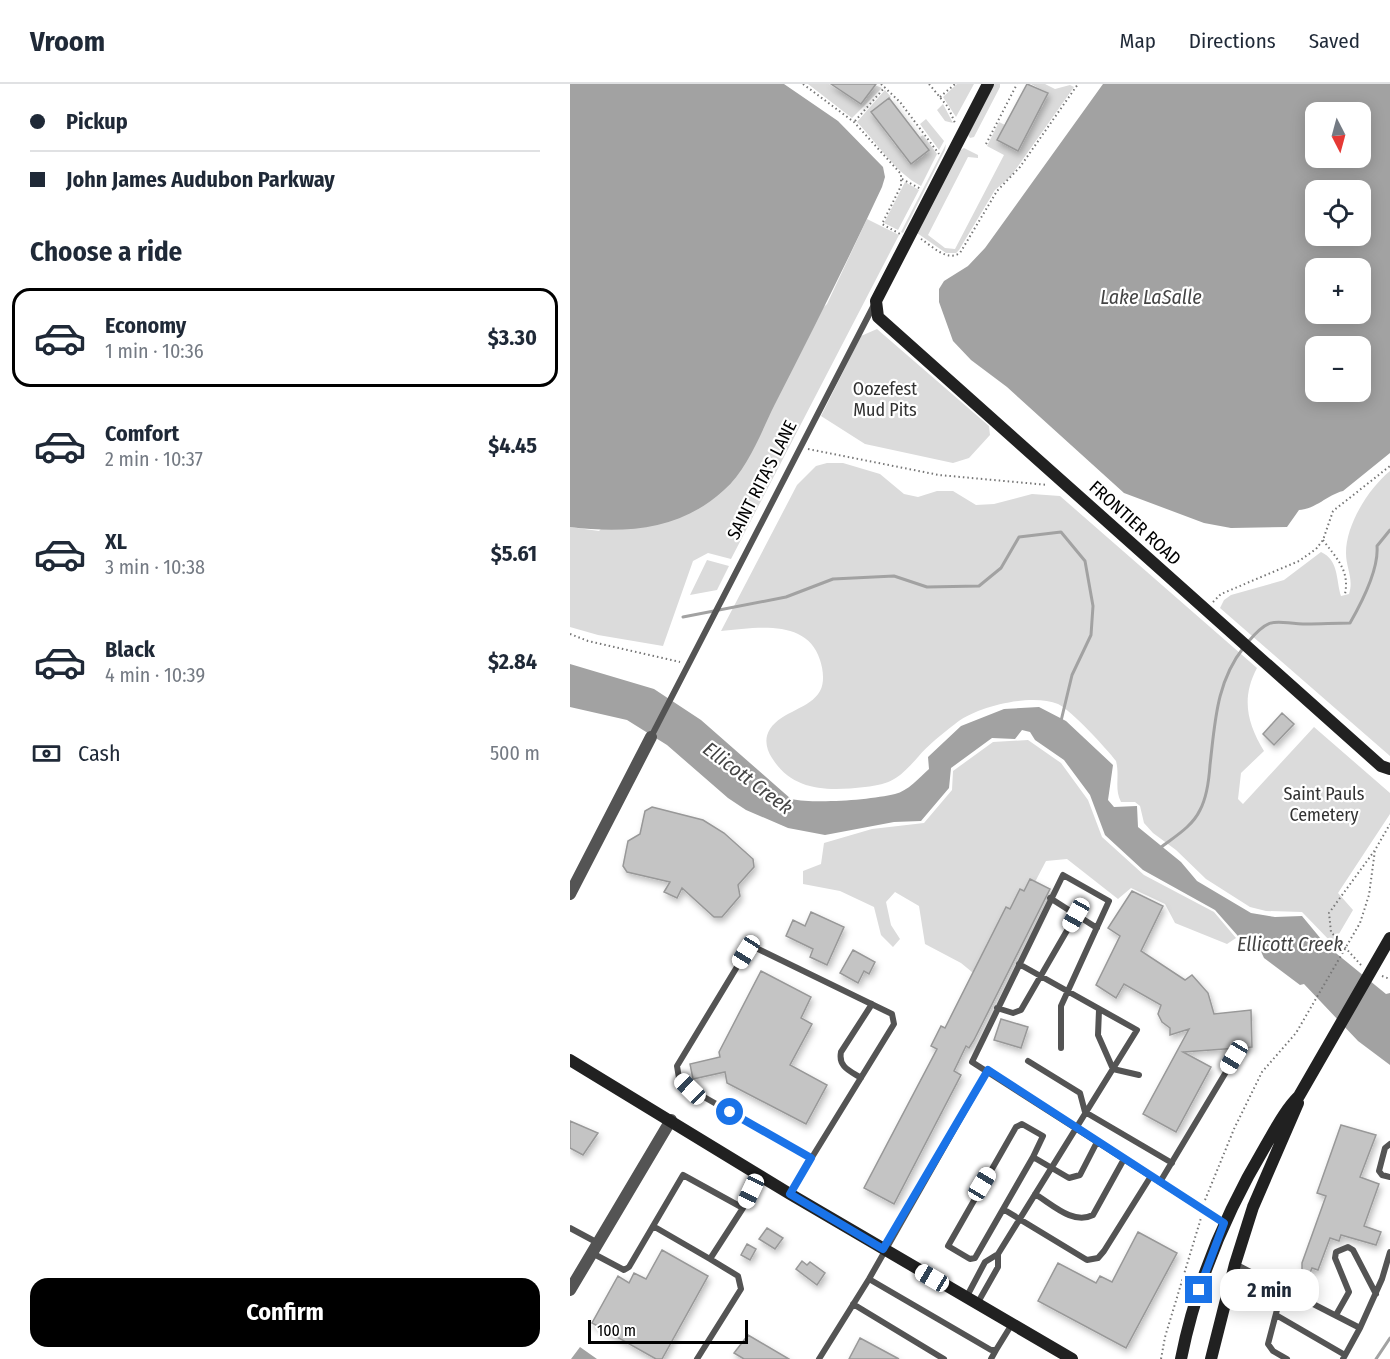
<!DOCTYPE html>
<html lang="en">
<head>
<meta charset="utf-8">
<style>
	body { margin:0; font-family:"Fira Sans Condensed",sans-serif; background:#f6f6f7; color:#1f2937; height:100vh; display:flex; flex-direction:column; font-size:22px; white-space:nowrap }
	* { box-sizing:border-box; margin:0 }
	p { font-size:20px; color:#747a83 }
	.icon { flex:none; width:33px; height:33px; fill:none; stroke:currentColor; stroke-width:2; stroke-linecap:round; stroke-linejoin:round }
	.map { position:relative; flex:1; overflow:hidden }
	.drawer { display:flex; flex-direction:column; background:#fff; width:570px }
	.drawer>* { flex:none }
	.guide { display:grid; align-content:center; height:132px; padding:0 30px; background:#fff }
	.needle { width:39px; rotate:174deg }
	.tools { position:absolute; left:735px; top:18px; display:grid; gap:12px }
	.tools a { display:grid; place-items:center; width:66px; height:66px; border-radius:12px; background:#fff; box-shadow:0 3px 15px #0003; font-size:30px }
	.scale { position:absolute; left:18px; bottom:15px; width:160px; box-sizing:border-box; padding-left:6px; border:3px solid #000; border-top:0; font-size:16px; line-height:21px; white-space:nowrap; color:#000; -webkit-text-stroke:4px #fff; paint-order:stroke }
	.end { position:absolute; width:27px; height:27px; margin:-14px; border:8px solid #1a73e8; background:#fff; box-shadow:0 0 0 3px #fff }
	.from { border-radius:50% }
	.bubble { position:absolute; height:42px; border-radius:18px; background:#fff; box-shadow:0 3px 15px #0003; font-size:20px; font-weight:700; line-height:42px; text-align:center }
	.car { position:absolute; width:18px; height:36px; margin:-18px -9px; border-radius:8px; box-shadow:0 0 4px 2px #0007; background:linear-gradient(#fff 24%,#345 0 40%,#fff 0 76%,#345 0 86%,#fff 0) }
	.guide b { display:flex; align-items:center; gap:21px; height:57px; font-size:22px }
	.guide b+b { border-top:2px solid #e0e1e3 }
	.guide i { width:15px; height:15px; background:#1f2937 }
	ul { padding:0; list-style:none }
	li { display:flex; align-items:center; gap:18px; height:99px; margin:0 12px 9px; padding:0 18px; border:3px solid transparent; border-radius:18px }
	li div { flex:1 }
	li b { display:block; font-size:22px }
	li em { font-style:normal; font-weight:700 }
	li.active { border-color:#000 }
	li>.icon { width:54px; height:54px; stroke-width:1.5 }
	h2 { padding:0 30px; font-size:27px; line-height:72px }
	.pay { display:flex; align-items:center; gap:15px; height:66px; padding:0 30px; font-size:22px }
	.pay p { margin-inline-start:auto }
	.cta { display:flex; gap:12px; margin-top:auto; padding:12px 30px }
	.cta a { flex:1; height:69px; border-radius:18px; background:#000; color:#fff; font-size:24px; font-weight:700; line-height:69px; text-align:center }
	header { display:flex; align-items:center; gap:36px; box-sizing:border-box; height:84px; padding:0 30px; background:#fff; border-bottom:2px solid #e0e1e3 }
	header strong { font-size:28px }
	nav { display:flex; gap:33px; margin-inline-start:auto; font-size:21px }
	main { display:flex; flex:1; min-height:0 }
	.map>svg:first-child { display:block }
	.green { fill:#dbdbdb }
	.water { fill:#a2a2a2; fill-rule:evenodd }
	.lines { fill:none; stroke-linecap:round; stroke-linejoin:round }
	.stream { stroke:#a2a2a2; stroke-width:3 }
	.building { fill:#c4c4c4; stroke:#989898; stroke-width:1.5; filter:url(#shadow) }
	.path { stroke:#767676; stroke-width:2; stroke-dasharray:1.5 3; stroke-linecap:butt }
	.lane { stroke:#545454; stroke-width:6 }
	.street { stroke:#545454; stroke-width:12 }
	.secondary { stroke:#212121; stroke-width:12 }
	.route { stroke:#1a73e8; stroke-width:8 }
	.labels { text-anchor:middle; stroke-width:4.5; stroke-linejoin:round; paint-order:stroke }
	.park-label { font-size:18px; fill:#323232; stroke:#fff }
	.street-label { font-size:18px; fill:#000; stroke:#fff }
	.water-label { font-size:20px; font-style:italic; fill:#434343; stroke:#fff }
</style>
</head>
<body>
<header>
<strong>Vroom</strong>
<nav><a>Map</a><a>Directions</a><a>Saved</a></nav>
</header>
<main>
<section class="drawer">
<div class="guide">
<b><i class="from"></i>Pickup</b>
<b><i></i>John James Audubon Parkway</b>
</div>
<h2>Choose a ride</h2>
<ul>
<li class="active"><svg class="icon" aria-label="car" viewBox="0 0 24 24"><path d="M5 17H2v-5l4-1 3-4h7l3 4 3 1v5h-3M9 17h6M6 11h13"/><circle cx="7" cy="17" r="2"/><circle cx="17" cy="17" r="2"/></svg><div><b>Economy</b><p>1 min · 10:36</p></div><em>$3.30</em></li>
<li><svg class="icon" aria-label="car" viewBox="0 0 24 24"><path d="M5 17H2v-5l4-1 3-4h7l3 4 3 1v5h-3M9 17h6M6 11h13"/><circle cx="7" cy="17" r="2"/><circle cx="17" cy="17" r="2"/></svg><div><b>Comfort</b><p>2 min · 10:37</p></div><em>$4.45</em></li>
<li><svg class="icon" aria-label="car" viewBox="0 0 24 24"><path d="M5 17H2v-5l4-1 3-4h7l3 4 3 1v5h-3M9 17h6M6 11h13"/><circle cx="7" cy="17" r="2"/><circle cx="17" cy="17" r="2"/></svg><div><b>XL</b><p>3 min · 10:38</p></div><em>$5.61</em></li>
<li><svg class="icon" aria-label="car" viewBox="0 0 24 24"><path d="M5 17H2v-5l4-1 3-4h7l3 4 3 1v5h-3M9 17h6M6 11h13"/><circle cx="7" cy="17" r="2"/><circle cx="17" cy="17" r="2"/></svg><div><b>Black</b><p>4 min · 10:39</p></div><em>$2.84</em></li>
</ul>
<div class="pay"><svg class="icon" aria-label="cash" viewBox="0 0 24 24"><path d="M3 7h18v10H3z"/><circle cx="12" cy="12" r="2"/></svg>Cash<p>500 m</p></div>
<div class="cta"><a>Confirm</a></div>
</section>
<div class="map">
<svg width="820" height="1275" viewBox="0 0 820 1275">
	<defs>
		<filter id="shadow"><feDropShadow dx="2" dy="4" stdDeviation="3" flood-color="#0004"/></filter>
	</defs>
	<rect width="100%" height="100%" fill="#fff"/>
	<path class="green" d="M 238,0 L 259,0 L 272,8 L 274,6 L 280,10 L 278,12 L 291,20 L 304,2 L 302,0 L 312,4 L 282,34 Z
		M 387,0 L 404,0 L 386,33 L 373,13 Z
		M 424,0 L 430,0 L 430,3 L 404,53 L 400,54 L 398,51 Z
		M 461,0 L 475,0 L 485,5 L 500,1 L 504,3 L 441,92 L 425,106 L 389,166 L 386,169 L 376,169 L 347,149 L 389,67 L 394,64 L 408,71 L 408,74 L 398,73 L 358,151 L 375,164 L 385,165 L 434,71 L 417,62 L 429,38 L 437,42 L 434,42 L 430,52 L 451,62 L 457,46 L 459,47 L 469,22 L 472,23 L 478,9 Z
		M 315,6 L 321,13 L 302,28 L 310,40 L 312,39 L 316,44 L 314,46 L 326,62 L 329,60 L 333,66 L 331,68 L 337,76 L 359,66 L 350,53 L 353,51 L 367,70 L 351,102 C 326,89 307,59 287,38 Z
		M 373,20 L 383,39 L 375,37 L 367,26 Z
		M 356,35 L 374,57 L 369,66 L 350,40 Z
		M 376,60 L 375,66 L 333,149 L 331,148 Z
		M 335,98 L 349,106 L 328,146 L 314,139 Z
		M 297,135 L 329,151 L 161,475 L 138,469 L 123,477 L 93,562 L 28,551 L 0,543 L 0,443 L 29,447 L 257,220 Z
		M 307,245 L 419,342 L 420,351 L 399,374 L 383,379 L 295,360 L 251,332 L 291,252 Z
		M 257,379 L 273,379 L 310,390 L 334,410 L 348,413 L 367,407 L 383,407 L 406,421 L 424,420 L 462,410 L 490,412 L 687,584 C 671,614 677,639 694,667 L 671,689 L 668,715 L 673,720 L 744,643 L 820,709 L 820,730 L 768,809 L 783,826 L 763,860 L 732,828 L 696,827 L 680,823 L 636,795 L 606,766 L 583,749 L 574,739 L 570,722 L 565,718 L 551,718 C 544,705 550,692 546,677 C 537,665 501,626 488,620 C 462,609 406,622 385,640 C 372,650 358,661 348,673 C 330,693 323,700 295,703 C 259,707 223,708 202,674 C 196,665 194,654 200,645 C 212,627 240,625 250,607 C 255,598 253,585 250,576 C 237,534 185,544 151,547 L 227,401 L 246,382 Z
		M 820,387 L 820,672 L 650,524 L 654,516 L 661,511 L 714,496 L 751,468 C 769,476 766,496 771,512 L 779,510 C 784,495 776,484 776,469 C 776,440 799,404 820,387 Z
		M 137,476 L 159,482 L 147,506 L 120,511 Z
		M 458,656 L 491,679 L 518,716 L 532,753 L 574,791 L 644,828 L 666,854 L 657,860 L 605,839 L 595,820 L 561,804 L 548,815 L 497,775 L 476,777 L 413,897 L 391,879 L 355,860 L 349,822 L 325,808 L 316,818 L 321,841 L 330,855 L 323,863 L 311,851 L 304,823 L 270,807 L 233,800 L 233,787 L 251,780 L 254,759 L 302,745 L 354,739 L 382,706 L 383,687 L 423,658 Z"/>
	<path class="water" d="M 0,0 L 214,0 L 268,37 L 313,83 L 315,93 L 312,103 C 278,176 242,248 205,320 C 191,348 178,385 154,406 C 111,446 56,450 0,443 Z
		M 533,0 L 820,0 L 820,369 L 773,407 C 757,411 746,425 729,426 L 717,443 L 661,444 L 634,439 L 554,409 L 437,303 L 401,276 L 383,257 L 369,218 L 369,205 L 374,197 L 398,182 L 415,164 ZM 790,28 L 790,74 L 746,74 L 746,28 ZM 790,106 L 790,152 L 746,152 L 746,106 ZM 746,184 L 790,184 L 790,230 L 746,230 ZM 746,262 L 790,262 L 790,308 L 746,308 Z
		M 0,580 L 84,605 L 131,636 L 221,715 C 245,720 300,716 325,710 C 338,707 349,694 359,685 L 358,673 L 391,642 L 434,625 L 469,623 L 496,637 L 543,681 L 538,716 L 544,723 L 567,722 L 568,743 L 611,778 L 627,797 L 681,829 L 705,833 L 732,832 L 756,861 L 816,910 L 820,909 L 820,981 L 788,957 L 734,900 L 730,901 L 694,874 L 688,861 L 675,860 L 645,826 L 573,786 L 535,751 L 520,711 L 494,676 L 465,656 L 460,648 L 452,646 L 445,655 L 422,654 L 381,684 L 379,704 L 351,737 L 324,738 L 255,751 L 218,744 L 176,726 L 158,714 L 97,661 L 57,636 L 0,623 Z
		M 10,1263 L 27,1275 L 1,1275 Z"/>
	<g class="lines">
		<path class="stream" d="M 113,533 L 216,513 L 263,495 L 324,492 L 357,503 L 409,502 L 431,484 L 449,453 L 491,448 L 515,477 L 523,522 L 521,551 L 502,591 L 491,637
			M 678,558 C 702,529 706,540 737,540 C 751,540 765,539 780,539 C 792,518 809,486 807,462 L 820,446
			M 590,764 C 604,753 622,743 630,726 C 637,713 639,696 640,681 C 645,639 646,598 674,563
			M 806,1275 L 820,1254"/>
	</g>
	<path class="building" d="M 261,0 L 306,0 L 291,20 Z
		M 457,0 L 478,9 L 448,67 L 427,56 Z
		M 319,14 L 359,66 L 341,80 L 301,28 Z
		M 712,629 L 724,640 L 704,661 L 693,650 Z
		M 82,723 L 133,736 L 154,749 L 183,775 L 184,783 L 168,801 L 170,812 L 152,833 L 144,833 L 112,804 L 107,814 L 94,808 L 100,798 L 57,788 L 53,782 L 58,757 L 70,750 L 75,727 Z
		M 460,795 L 480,805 L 404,956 L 399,964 L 396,962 L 384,987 L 391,991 L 324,1120 L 294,1104 L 367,965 L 361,962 L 371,942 L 375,944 L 436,823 L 440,825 L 450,805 L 454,807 Z
		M 562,807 L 593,822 L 571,867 L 615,896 L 622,891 L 638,909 L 644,930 L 681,926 L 682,963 L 613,968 L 641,983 L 606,1048 L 573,1030 L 619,945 L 600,951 L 600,944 L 592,938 L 588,930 L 591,921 L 554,900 L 546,914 L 526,901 L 550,852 L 538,844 Z
		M 241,828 L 274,843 L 257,881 L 240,873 L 243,865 L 216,852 L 223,836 L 235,842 Z
		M 283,866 L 305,878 L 299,890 L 294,887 L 288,899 L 270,889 Z
		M 191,887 L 241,913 L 231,934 L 242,940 L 220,981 L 257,1001 L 236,1040 L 157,999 L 155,988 L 123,995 L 120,980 L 150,973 L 149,968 Z
		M 431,935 L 458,943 L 451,964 L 424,956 Z
		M 0,1037 L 28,1049 L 13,1071 L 0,1064 Z
		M 771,1041 L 806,1051 L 790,1093 L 809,1100 L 794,1142 L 811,1148 L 806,1161 L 771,1151 L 769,1157 L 760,1154 L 748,1186 L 742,1184 L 740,1189 L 732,1186 L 732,1179 L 756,1112 L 747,1109 Z
		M 197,1144 L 213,1154 L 205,1165 L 189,1155 Z
		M 568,1148 L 607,1169 L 556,1264 L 468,1217 L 488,1179 L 526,1199 L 530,1192 L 542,1198 Z
		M 177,1160 L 186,1165 L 180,1176 L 171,1171 Z
		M 92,1166 L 138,1192 L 92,1275 L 86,1275 L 22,1239 L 48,1192 L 59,1199 L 64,1189 L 76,1195 Z
		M 232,1177 L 237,1181 L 240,1178 L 255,1189 L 247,1201 L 226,1185 Z
		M 178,1251 L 219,1275 L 174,1275 L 164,1269 Z
		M 290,1254 L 329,1275 L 279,1275 Z"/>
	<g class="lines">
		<path class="path" d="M 233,0 L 284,38 L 331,90 L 331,102 L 312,140 L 330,150
			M 311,0 L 330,18 L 369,70
			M 359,0 L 378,23 L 385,39
			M 370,13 L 385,0
			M 285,37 L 315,3
			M 416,60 L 447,0
			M 332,95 L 351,105
			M 351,155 C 362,162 377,178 390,169 L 427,107 L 450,83 L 508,0
			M 238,365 L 369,391 L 478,401
			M 753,456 C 766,474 780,486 775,510
			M 643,518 L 651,510 L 729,477 L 746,465 L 753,456 L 763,427 L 820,382
			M 0,550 L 18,557 L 110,578
			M 791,881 L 761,848 L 759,829 L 805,766 L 820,740
			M 812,892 L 820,895
			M 635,1116 L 664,1045 L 692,988 L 726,949 L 790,839 L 799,811 L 805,766
			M 591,1275 L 595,1253 L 631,1134"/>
		<path class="lane" d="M 81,653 L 305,219
			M 480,814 L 527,844
			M 427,924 L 443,929 L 451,926 L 506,831
			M 529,926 L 528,951 L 543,985 L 569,991
			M 491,964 L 491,922 L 539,817 L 493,791 L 402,978 L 654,1139
			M 458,977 L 510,1009 L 515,1028 L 602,1079
			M 291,994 C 280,987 268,983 271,968 L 302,920
			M 820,1060 L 815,1064 L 809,1087 L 812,1091 L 820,1093
			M 463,1073 L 405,1174 L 400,1175 L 378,1162 L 446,1043 L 452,1040 L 473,1052 L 463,1073 L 499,1094 L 510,1091 L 527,1058
			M 590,1098 L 665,973
			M 220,1109 L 324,940 L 322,930 L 186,864 L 176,868 L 107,982 L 109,994 L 120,1005 L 241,1074
			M 465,1110 C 483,1121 503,1141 523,1131 L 554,1075
			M 433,1125 L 517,1176 L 528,1174 L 534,1167 L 581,1092
			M 83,1142 L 140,1175 L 173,1124
			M 0,1144 L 28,1159
			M 22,1169 L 54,1186 L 59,1183 L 113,1091 L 173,1124 L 188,1091
			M 665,1180 L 790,1244 L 773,1275
			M 299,1195 L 421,1266 L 426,1266 L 442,1240
			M 713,1203 L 698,1260 L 703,1267 L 717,1275
			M 396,1214 L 415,1178 L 428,1170 L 567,946 L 449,880
			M 283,1220 L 374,1275
			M 407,1220 L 428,1183 L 428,1170
			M 706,1231 L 775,1271
			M 766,1231 L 779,1208 L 765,1174 L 766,1168 L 778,1163 L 783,1166 L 806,1210
			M 790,1244 L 812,1195 L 820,1168
			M 127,1275 L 171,1205 L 168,1192 L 140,1175
			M 249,1275 L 299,1195 L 418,986
			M 421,1275 L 426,1266"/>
		<path class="street" d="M 0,810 L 81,653
			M 0,1206 L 101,1036"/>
		<path class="secondary" d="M 418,0 L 306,217 L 308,233 L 811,682 L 820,685
			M 0,976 L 220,1110 L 502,1275
			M 611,1275 C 626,1199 656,1128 696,1061 C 706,1044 715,1026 729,1012 L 820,854
			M 641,1275 L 665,1180 L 683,1123 L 728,1019"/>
	</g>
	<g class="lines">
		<path class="route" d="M 160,1028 L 241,1074 L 220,1110 L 313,1165 L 418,986 L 654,1139 L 629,1206"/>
	</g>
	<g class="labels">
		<g class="park-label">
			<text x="315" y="311">Oozefest<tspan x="315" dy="21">Mud Pits</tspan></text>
			<text x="754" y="716">Saint Pauls<tspan x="754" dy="21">Cemetery</tspan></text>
		</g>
		<g class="street-label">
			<text transform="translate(192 396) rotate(-63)" y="6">SAINT RITA'S LANE</text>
			<text transform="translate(565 439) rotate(42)" y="6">FRONTIER ROAD</text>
		</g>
		<g class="water-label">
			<text x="581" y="220">Lake LaSalle</text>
			<text transform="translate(178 694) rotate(37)" y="7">Ellicott Creek</text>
			<text x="720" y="867">Ellicott Creek</text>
		</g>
	</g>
</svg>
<div class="tools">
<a><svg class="needle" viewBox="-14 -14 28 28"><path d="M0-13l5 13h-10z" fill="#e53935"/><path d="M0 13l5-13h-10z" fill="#747a83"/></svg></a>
<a><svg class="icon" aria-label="locate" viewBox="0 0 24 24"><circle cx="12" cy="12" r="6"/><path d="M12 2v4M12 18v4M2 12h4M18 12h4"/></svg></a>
<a>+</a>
<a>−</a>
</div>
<div class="scale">100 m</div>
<i class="end from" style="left:160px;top:1028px"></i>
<i class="end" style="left:629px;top:1206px"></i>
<div class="bubble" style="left:650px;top:1185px;width:99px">2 min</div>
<i class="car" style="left:506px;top:831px;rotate:209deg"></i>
<i class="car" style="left:176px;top:868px;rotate:212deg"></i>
<i class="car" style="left:664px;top:973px;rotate:211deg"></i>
<i class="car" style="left:120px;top:1005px;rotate:314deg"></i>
<i class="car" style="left:412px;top:1100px;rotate:31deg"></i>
<i class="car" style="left:181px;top:1107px;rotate:205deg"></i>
<i class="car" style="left:362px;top:1194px;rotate:300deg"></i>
</div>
</main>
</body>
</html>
